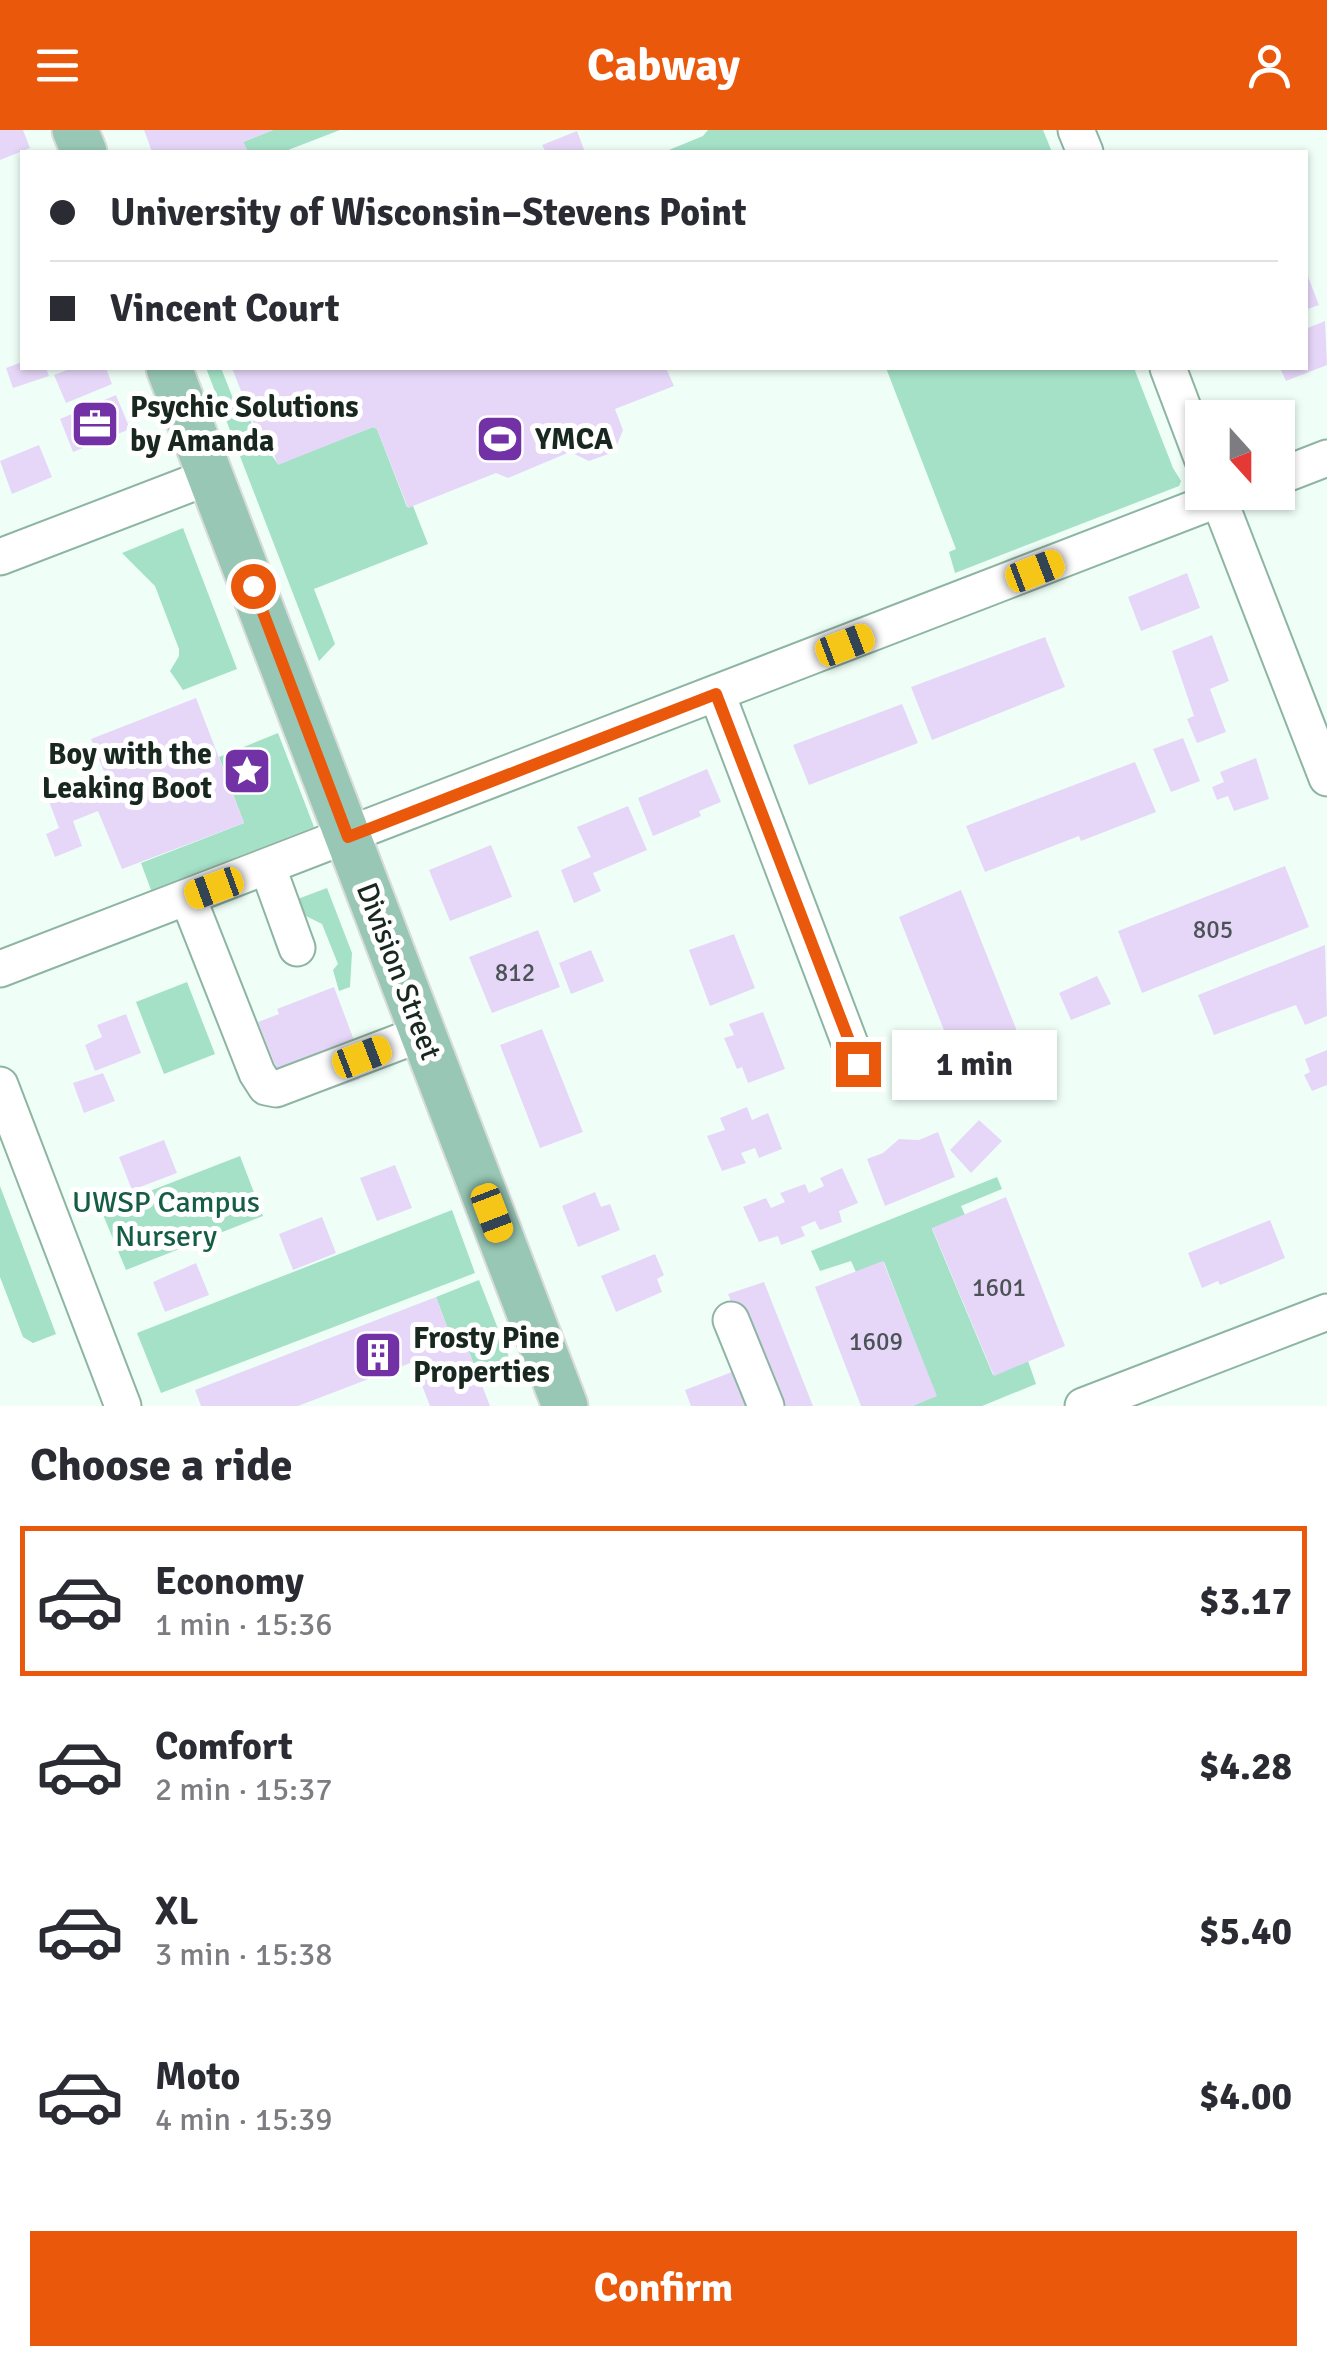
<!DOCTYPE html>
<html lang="en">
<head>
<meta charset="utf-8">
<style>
	body { margin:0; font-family:Signika,sans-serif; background:#f7f7f7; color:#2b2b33; height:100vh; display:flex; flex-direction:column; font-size:38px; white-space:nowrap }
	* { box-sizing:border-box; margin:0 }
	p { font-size:32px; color:#7c7c81 }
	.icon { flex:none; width:55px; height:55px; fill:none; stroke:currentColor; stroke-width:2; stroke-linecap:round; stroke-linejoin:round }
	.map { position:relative; height:1276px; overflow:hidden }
	.details { display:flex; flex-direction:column; background:#fff; flex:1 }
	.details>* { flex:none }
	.guide { position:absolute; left:20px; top:20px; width:1288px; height:220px; border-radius:0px; box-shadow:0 2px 8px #0004; display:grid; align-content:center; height:220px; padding:0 30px; background:#fff }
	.needle { width:65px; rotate:159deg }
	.tools { position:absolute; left:1185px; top:270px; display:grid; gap:20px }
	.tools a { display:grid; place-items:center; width:110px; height:110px; border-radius:0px; background:#fff; box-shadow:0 2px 8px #0004; font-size:50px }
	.end { position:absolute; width:45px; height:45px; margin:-22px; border:12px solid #ea580c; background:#fff; box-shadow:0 0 0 5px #fff }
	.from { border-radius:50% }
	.bubble { position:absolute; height:70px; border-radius:0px; background:#fff; box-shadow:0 2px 8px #0004; font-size:32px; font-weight:700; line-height:70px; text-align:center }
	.car { position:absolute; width:30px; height:60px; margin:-30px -15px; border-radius:12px; box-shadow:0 0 8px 2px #0007; background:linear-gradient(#f5c518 24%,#345 0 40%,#f5c518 0 76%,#345 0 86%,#f5c518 0) }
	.guide b { display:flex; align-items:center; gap:35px; height:95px; font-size:38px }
	.guide b+b { border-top:2px solid #e1e1e2 }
	.guide i { width:25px; height:25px; background:#2b2b33 }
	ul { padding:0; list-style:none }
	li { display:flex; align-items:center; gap:30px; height:150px; margin:0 20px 15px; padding:0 10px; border:5px solid transparent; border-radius:0px }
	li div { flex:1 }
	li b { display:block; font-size:38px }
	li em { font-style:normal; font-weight:700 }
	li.current { border-color:#ea580c }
	li>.icon { width:90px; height:90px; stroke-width:1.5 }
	h2 { padding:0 30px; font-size:45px; line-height:120px }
	.primary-button { display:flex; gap:20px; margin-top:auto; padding:20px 30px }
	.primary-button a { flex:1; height:115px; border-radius:0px; background:#ea580c; color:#fff; font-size:40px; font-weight:700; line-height:115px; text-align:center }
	header { display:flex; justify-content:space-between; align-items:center; height:130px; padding:0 30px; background:#ea580c; color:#fff; font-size:45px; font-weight:700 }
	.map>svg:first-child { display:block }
	.green { fill:#a4e1c6 }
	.building { fill:#e6d7f9 }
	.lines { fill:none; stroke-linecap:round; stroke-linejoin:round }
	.minor-casing { stroke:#8eb5a3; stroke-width:39 }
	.major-casing { stroke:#dadcdb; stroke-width:49 }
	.minor { stroke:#fff; stroke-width:35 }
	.major { stroke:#98c8b5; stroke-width:45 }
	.route { stroke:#ea580c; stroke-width:12 }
	.labels { text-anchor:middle; stroke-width:10; stroke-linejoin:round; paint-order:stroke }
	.number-label { font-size:25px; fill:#4c5356 }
	.poi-label { font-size:30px; font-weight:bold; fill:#182720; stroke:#fff; text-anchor:start }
	.street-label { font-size:30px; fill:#182720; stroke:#fff }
	.park-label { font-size:30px; fill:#155d44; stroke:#fff }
</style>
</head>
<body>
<header><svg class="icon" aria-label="menu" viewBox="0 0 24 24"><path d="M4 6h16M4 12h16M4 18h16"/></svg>Cabway<svg class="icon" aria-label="person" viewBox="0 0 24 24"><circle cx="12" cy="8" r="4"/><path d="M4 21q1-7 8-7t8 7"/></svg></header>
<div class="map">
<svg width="1327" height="1276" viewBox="0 0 1327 1276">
	<rect width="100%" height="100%" fill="#effff7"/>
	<path class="green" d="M 273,0 L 340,0 L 283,22 L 248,22 L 243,12 Z
		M 708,0 L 1043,0 L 1052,22 L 664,22 L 703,6 Z
		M 206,238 L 221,238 L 234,271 L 242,269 L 264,324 L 270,323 L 278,334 L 373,297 L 377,299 L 407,377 L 413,376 L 428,414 L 314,459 L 335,514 L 319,531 Z
		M 886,238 L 1134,238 L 1173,338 L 1181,351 L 1179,356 L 955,443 L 949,422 L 956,419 Z
		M 183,398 L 237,539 L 183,560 L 170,541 L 179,526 L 179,519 L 155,456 L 122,423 Z
		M 278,603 L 314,697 L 151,760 L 141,733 L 244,693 L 219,627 Z
		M 327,758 L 352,823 L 350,857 L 339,861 L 333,840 L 338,834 L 322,794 L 300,783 L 295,770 Z
		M 187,852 L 215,924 L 164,944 L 136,872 Z
		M 240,1026 L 263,1086 L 126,1140 L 101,1080 Z
		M 997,1047 L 1002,1059 L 961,1076 L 965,1085 L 932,1099 L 993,1245 L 1028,1231 L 1036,1254 L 982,1276 L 912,1276 L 936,1266 L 884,1132 L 856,1142 L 851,1131 L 820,1141 L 811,1121 Z
		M 0,1056 L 56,1204 L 33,1213 L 23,1207 L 0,1147 Z
		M 452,1080 L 475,1143 L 161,1263 L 137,1203 Z
		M 479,1150 L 509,1227 L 485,1237 L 474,1235 L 466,1214 L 455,1218 L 436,1167 Z"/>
	<path class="building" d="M 0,0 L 23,0 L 30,18 L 0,30 Z
		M 144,0 L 273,0 L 243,12 L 248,22 L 152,22 Z
		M 577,1 L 585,22 L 546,22 L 542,15 Z
		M 1305,139 L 1319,175 L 1305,180 Z
		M 1325,191 L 1327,235 L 1286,251 L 1280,238 L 1305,238 L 1305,199 Z
		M 22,232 L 22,238 L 46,238 L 49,246 L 13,258 L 6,238 Z
		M 72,238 L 106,238 L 112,254 L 66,273 L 54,245 Z
		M 232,238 L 666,238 L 674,256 L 615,279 L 623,300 L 614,322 L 589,331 L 570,322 L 508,348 L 496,343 L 408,378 L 377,299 L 373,297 L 278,335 L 272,319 L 265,322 Z
		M 116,265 L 130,299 L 73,322 L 60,289 Z
		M 39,315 L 52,347 L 12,364 L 0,331 Z
		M 1187,443 L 1200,478 L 1141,501 L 1128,467 Z
		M 1212,505 L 1229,551 L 1210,559 L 1226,602 L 1197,613 L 1187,589 L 1194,586 L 1172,521 Z
		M 1045,507 L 1065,557 L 932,610 L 911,557 Z
		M 196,568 L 244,693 L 122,739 L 98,681 L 73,691 L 82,716 L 55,727 L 46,704 L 59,698 L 47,666 L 105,644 L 91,609 Z
		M 902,574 L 918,613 L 809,655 L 793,615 Z
		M 1183,608 L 1200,651 L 1171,662 L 1153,619 Z
		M 1256,628 L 1269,669 L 1234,681 L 1228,666 L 1217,670 L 1212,657 L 1224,652 L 1220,642 Z
		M 1135,632 L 1156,682 L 1081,711 L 1079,706 L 985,742 L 966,696 Z
		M 707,639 L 721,672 L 699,681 L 701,686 L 653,706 L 638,668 Z
		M 628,676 L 647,720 L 593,743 L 601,761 L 574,773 L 561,740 L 591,727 L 577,697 Z
		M 491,715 L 512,767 L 450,791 L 429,740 Z
		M 1285,736 L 1309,797 L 1142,863 L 1118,801 Z
		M 961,760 L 1028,929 L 965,953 L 899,787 Z
		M 538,800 L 560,857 L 492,883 L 469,827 Z
		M 734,804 L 755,858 L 710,876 L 689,820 Z
		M 1325,815 L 1327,886 L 1305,895 L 1296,875 L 1214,905 L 1198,865 Z
		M 591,820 L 604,851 L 571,864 L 559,833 Z
		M 1097,846 L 1111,874 L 1071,890 L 1059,863 Z
		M 334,857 L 355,913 L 347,915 L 360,949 L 326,961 L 314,929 L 278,942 L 258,892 L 279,884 L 277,879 Z
		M 763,882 L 785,939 L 748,953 L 742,937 L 737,939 L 724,908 L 734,905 L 729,894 Z
		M 126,884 L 141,923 L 95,941 L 85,915 L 102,907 L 97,895 Z
		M 542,899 L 583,1002 L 540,1018 L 500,915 Z
		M 1327,920 L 1327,955 L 1312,961 L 1304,945 L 1310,942 L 1305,929 Z
		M 103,943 L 115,971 L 84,983 L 73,953 Z
		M 747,977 L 752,990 L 768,983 L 782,1019 L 759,1028 L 755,1018 L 741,1023 L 746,1033 L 722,1041 L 707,1006 L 725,1000 L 720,988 Z
		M 979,990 L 1002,1011 L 971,1043 L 950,1020 Z
		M 938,1002 L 955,1047 L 885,1076 L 867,1029 L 883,1023 L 899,1009 L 919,1010 Z
		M 164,1010 L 177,1043 L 132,1060 L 119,1027 Z
		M 395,1035 L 412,1078 L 377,1091 L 360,1048 Z
		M 842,1038 L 858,1073 L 839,1081 L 842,1092 L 820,1100 L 815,1091 L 801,1097 L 805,1106 L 781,1115 L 778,1106 L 759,1112 L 743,1077 L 766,1068 L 771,1078 L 785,1072 L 780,1063 L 805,1054 L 809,1063 L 824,1056 L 820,1048 Z
		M 595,1062 L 601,1077 L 610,1074 L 620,1100 L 578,1117 L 562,1076 Z
		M 1006,1067 L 1065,1216 L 994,1246 L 932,1098 Z
		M 322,1087 L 336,1123 L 293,1140 L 279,1104 Z
		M 1270,1090 L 1285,1128 L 1220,1155 L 1218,1151 L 1202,1158 L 1188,1123 Z
		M 655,1124 L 664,1145 L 657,1149 L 662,1162 L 616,1182 L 601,1146 Z
		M 883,1131 L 937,1266 L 912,1276 L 861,1276 L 815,1157 Z
		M 196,1133 L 209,1165 L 165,1182 L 153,1152 Z
		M 764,1152 L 813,1276 L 774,1276 L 728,1164 Z
		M 436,1167 L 455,1218 L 466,1214 L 490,1276 L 430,1276 L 413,1232 L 298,1276 L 201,1276 L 195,1260 Z
		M 745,1237 L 760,1276 L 691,1276 L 685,1260 Z"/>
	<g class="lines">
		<g class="minor-casing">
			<path id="minor" d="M 1076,0 L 1085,22
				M 1168,238 L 1202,328
				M 1278,347 L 1327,328
				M 1216,362 L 1327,648
				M 0,427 L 211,346
				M 717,564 L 858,935
				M 268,738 L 297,818
				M 188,768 L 257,943 L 266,957 L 276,959 L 423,903
				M 0,839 L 1237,362
				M 0,955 L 123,1276
				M 731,1190 L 766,1276
				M 1083,1276 L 1327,1182"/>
		</g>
		<g class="major-casing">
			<path id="major" d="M 75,0 L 84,22
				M 169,238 L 565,1276"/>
		</g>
		<use href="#minor" class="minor"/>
		<use href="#major" class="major"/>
	</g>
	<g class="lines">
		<path class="route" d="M 253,456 L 348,707 L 716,564 L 858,934"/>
	</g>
	<defs>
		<g id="office-square" transform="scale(2.5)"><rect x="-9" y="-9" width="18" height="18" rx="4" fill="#7232a6" stroke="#fff"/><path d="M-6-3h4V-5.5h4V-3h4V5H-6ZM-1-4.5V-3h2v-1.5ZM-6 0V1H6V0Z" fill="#fff"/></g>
		<g id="stadium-square" transform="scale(2.5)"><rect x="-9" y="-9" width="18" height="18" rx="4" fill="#7232a6" stroke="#fff"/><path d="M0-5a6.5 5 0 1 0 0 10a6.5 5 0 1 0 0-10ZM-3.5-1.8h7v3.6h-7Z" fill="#fff"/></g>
		<g id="sight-square" transform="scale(2.5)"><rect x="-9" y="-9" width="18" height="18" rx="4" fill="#7232a6" stroke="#fff"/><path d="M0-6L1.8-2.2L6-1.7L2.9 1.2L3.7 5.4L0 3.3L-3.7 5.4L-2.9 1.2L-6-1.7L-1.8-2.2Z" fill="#fff"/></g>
		<g id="building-square" transform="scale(2.5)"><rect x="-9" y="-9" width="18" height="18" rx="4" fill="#7232a6" stroke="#fff"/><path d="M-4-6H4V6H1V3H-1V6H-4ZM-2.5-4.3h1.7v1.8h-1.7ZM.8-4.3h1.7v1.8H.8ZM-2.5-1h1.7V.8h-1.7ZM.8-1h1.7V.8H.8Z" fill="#fff"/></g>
	</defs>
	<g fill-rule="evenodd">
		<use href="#office-square" x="95" y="294"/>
		<use href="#stadium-square" x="500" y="309"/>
		<use href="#sight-square" x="247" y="641"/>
		<use href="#building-square" x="378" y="1225"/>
	</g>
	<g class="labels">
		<g class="number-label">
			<text x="1213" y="808">805</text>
			<text x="515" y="851">812</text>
			<text x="999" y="1166">1601</text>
			<text x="876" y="1220">1609</text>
		</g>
		<g class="poi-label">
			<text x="130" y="287">Psychic Solutions<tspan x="130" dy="34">by Amanda</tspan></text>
			<text x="535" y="319">YMCA</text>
			<text x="212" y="634" text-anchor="end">Boy with the<tspan x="212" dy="34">Leaking Boot</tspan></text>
			<text x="413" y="1218">Frosty Pine<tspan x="413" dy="34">Properties</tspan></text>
		</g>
		<g class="street-label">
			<text transform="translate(399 841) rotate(69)" y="10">Division Street</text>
		</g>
		<g class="park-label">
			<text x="166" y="1082">UWSP Campus<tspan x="166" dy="34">Nursery</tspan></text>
		</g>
	</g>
</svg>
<div class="tools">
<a><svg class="needle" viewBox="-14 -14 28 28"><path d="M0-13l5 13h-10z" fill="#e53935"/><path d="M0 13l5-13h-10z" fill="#7c7c81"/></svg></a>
</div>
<i class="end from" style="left:253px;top:456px"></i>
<i class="end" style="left:858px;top:934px"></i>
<div class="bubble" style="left:892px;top:900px;width:165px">1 min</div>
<i class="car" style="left:1035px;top:441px;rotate:69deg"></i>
<i class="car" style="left:845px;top:515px;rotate:69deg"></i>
<i class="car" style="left:214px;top:758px;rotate:250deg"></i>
<i class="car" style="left:362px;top:927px;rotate:69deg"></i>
<i class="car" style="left:492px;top:1083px;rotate:159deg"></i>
<div class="guide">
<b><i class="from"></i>University of Wisconsin–Stevens Point</b>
<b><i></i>Vincent Court</b>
</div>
</div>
<section class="details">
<h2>Choose a ride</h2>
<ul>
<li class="current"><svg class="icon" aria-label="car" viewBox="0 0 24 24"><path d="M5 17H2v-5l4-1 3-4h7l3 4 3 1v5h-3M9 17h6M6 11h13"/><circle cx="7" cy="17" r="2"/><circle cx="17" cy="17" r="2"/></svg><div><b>Economy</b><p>1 min · 15:36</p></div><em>$3.17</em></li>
<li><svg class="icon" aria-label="car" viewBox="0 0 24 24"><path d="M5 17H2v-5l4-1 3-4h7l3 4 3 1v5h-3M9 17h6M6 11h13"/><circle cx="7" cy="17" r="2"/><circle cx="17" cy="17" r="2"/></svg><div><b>Comfort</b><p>2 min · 15:37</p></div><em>$4.28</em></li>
<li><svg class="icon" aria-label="car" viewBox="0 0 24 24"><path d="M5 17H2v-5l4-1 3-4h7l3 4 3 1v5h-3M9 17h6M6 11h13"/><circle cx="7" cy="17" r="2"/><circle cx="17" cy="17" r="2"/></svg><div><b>XL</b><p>3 min · 15:38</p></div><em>$5.40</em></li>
<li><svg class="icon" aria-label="car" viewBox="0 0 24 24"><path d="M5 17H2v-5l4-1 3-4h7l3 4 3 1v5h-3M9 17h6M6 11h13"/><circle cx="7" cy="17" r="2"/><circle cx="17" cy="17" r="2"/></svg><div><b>Moto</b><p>4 min · 15:39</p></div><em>$4.00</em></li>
</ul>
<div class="primary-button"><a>Confirm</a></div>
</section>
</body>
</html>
